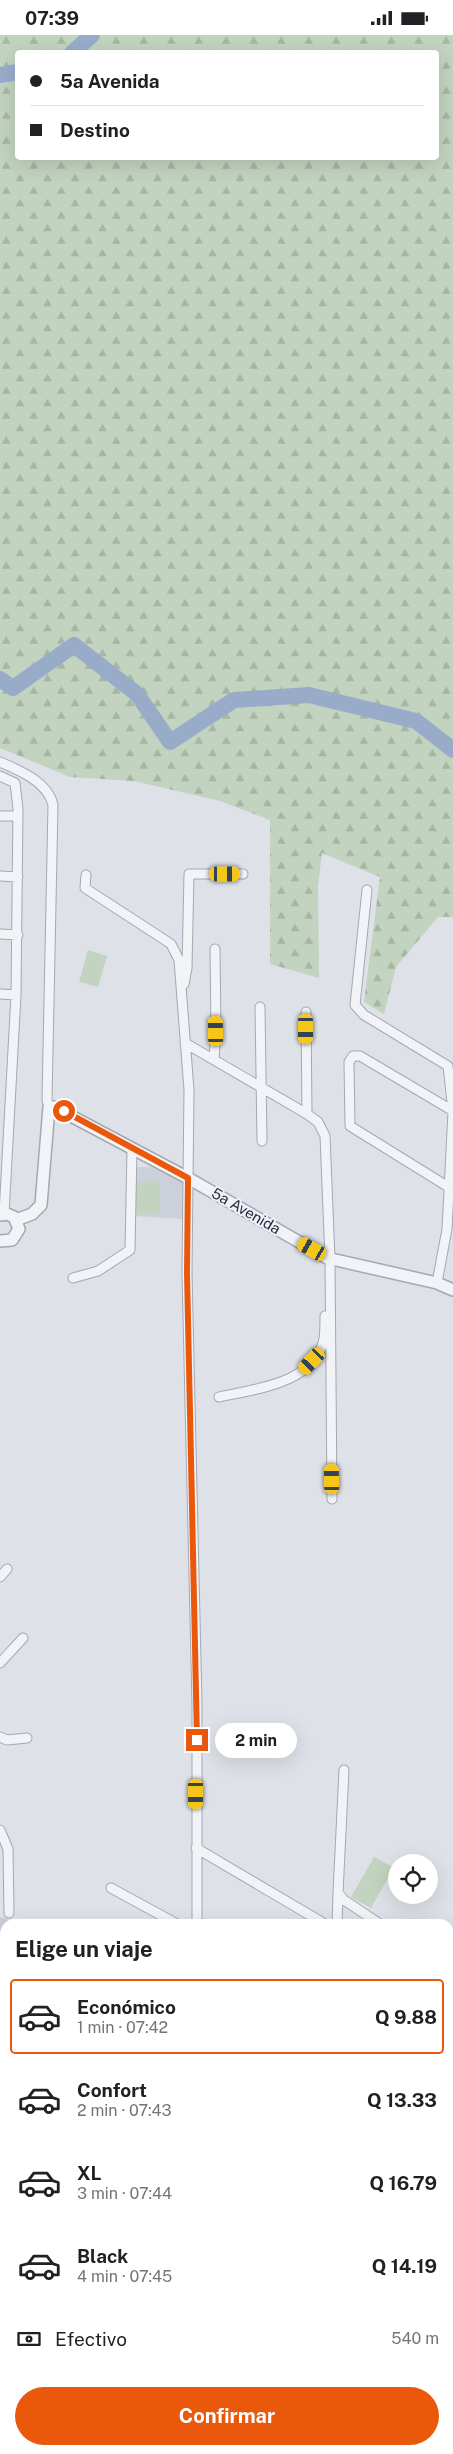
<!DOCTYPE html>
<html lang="es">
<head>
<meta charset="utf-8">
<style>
	body { margin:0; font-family:"Public Sans",sans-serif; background:#f2f2f2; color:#202124; height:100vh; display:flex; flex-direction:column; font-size:19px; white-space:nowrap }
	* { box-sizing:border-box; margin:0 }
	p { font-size:16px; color:#757577 }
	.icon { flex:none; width:28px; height:28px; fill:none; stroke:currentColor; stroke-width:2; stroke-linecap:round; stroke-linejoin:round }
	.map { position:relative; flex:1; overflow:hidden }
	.details { position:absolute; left:0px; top:1884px; width:454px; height:536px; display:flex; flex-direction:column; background:#fff; border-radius:15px 15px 0 0; box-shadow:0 5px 20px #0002 }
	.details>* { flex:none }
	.top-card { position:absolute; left:15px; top:15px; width:424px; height:110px; border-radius:5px; box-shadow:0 5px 20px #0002; display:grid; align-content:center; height:110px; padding:0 15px; background:#fff }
	.buttons { position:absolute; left:388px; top:1819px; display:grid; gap:10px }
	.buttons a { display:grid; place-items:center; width:50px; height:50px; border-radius:50%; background:#fff; box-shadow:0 5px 20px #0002; font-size:25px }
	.end { position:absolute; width:22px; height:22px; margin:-11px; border:6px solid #ea580c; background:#fff; box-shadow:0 0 0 2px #fff }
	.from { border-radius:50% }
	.bubble { position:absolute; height:35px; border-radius:18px; background:#fff; box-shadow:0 5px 20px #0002; font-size:16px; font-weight:700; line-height:35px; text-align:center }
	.car { position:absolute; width:15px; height:30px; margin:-15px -8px; border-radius:6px; box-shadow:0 0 4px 1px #0007; background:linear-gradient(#f5c518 24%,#345 0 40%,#f5c518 0 76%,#345 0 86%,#f5c518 0) }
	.top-card b { display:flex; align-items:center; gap:18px; height:48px; font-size:19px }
	.top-card b+b { border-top:1px solid #e0e0e0 }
	.top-card i { width:12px; height:12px; background:#202124 }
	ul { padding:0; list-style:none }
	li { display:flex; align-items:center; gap:15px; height:75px; margin:0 10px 8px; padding:0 5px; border:2px solid transparent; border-radius:5px }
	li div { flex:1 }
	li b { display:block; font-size:19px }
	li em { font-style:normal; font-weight:700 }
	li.active { border-color:#ea580c }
	li>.icon { width:45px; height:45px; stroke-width:1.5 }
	h2 { padding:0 15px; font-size:22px; line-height:60px }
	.pay { display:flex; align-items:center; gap:12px; height:55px; padding:0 15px; font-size:19px }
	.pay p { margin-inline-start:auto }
	.primary-button { display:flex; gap:10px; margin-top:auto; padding:10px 15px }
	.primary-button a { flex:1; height:58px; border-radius:30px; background:#ea580c; color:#fff; font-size:20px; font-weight:700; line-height:58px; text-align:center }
	.status { display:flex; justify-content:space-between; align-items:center; height:35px; padding:0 25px; background:#fff; direction:ltr }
	.status svg { height:14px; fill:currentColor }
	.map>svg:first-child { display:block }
	.built { fill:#ccd0da }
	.grass { fill:#c2d3bf }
	.forest { fill:url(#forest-firs); fill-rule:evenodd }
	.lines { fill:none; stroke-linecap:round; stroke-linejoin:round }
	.river { stroke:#98acca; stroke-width:16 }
	.minor-casing { stroke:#a3a8b2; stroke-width:11 }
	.tertiary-casing { stroke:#a3a8b2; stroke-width:14 }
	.minor { stroke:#f1f3f7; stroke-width:9 }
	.tertiary { stroke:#f1f3f7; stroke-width:11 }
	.route { stroke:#ea580c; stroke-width:6 }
	.labels { text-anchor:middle; stroke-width:4; stroke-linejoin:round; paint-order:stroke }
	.street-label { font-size:15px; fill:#272e40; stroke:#eef1f6 }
</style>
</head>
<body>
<div class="status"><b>07:39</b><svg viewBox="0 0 49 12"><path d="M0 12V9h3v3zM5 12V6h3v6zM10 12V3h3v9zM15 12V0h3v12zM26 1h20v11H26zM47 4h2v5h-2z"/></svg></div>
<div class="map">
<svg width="453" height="2419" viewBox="0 0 453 2419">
	<defs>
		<pattern id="forest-firs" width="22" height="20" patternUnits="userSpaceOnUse" patternTransform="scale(1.25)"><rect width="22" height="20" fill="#c2d3bf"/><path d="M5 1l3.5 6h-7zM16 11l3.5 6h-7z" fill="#a7b5a5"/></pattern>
	</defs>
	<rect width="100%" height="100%" fill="#dee1e8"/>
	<path class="built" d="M 136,1132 L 150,1132 L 184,1143 L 185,1184 L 134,1181 Z
		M 0,1882 L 21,1889 L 5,1889 L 5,2020 L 0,2030 Z"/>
	<path class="grass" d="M 88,915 L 107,921 L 98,952 L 79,947 Z
		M 160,1146 L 160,1178 L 135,1178 L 135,1147 Z
		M 374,1822 L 394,1833 L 371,1873 L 351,1862 Z"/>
	<path class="forest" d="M 0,0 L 453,0 L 453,882 L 438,882 L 396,932 L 384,979 L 364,967 L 380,842 L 322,818 L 318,851 L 319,943 L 270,929 L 270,785 L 220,766 L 134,746 L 70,742 L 0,713 ZM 18,18 L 436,18 L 436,122 L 18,122 Z"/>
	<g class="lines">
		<path class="river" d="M 72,18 L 92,0
			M 0,40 L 18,37
			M 0,644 L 13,653 L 74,610 L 137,659 L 170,707 L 234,665 L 309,660 L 416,686 L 453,715"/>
		<g class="minor-casing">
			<path id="minor" d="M 0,727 C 19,735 48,747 53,770 L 47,1065 L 49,1072
				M 0,741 L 15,748 L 18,774 L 16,960 L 4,1179
				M 0,781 L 17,781
				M 86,840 L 85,853 L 171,909 L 179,925 L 189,1055 L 187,1238 L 197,1669 L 197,1889
				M 0,841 L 18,842
				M 367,855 L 355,970 L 364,980 L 448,1031 L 453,1076
				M 0,899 L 18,900
				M 184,949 L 187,933 L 189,839 L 243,839
				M 0,959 L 16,960
				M 260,972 L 262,1106
				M 306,977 L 307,1079
				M 185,1008 L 307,1079 L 318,1087 L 325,1101 L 330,1224 L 332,1464
				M 214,1025 L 216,996 L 215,914
				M 450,1153 L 350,1091 L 349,1027 L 353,1021 L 360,1021 L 453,1076
				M 73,1243 L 98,1236 L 130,1215 L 132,1113
				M 437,1248 L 447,1194 L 453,1077
				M 219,1362 C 255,1354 314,1349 324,1304 C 325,1296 325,1288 325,1281
				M 0,1542 L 7,1534
				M 0,1628 L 23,1603
				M 0,1702 L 7,1705 L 27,1703
				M 344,1735 L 338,1858 L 344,1865 L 380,1889
				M 0,1795 L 8,1814 L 9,1878
				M 196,1813 L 325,1889
				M 111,1853 L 177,1889
				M 337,1889 L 338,1858
				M 449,1935 L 453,1937
				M 449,2031 L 453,2034
				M 0,2057 L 5,2060
				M 0,2105 L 5,2095
				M 449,2153 L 453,2155
				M 449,2176 L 453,2175
				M 0,2216 L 5,2205
				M 0,2322 L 5,2325
				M 449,2325 L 453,2324
				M 0,2333 L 5,2335
				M 449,2402 L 453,2401
				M 230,2415 L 235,2419
				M 246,2415 L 251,2419
				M 390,2418 L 402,2415
				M 16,2419 L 18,2415
				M 72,2419 L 74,2415"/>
		</g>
		<g class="tertiary-casing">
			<path id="tertiary" d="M 0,1180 L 7,1179 L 14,1182 L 19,1194 L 12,1205 L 0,1206
				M 16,1185 L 32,1179 L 41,1170 L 49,1072 L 54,1072 L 188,1143 L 327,1223 L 437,1248 L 453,1255"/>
		</g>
		<use href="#minor" class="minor"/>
		<use href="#tertiary" class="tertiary"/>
	</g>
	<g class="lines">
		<path class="route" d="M 64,1076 L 188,1143 L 187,1238 L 197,1705"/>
	</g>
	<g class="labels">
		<g class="street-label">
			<text transform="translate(246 1176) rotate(30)" y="5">5a Avenida</text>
		</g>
	</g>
</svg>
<div class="buttons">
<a><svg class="icon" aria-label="locate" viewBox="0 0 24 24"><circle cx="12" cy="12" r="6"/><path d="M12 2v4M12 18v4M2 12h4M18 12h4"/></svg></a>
</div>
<i class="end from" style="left:64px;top:1076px"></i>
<i class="end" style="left:197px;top:1705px"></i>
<div class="bubble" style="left:215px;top:1688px;width:82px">2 min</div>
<i class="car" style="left:225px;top:839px;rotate:90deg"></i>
<i class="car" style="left:306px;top:994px;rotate:180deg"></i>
<i class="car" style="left:216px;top:996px;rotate:359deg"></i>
<i class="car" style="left:312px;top:1214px;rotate:300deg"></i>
<i class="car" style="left:312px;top:1326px;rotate:223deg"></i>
<i class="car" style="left:332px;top:1444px;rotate:359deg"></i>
<i class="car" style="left:196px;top:1759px;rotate:180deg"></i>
<div class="top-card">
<b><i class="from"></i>5a Avenida</b>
<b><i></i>Destino</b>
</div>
<section class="details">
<h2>Elige un viaje</h2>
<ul>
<li class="active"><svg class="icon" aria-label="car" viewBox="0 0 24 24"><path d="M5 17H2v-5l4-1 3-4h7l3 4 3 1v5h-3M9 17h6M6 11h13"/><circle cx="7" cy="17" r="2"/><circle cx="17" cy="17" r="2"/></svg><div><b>Económico</b><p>1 min · 07:42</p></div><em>Q 9.88</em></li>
<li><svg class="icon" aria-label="car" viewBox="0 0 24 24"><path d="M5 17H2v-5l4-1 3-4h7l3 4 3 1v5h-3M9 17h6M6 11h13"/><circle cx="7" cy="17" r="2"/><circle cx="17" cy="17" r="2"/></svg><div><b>Confort</b><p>2 min · 07:43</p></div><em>Q 13.33</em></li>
<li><svg class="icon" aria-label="car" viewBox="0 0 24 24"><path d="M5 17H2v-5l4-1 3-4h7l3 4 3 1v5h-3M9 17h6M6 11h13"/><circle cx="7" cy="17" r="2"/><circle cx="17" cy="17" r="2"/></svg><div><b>XL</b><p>3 min · 07:44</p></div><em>Q 16.79</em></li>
<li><svg class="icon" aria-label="car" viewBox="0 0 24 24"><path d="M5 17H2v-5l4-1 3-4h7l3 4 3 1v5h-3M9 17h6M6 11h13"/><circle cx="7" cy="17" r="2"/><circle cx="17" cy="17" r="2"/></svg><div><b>Black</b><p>4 min · 07:45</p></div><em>Q 14.19</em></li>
</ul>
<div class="pay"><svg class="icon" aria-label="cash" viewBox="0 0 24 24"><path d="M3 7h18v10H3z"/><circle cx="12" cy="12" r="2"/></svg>Efectivo<p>540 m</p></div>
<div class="primary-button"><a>Confirmar</a></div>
</section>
</div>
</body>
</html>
